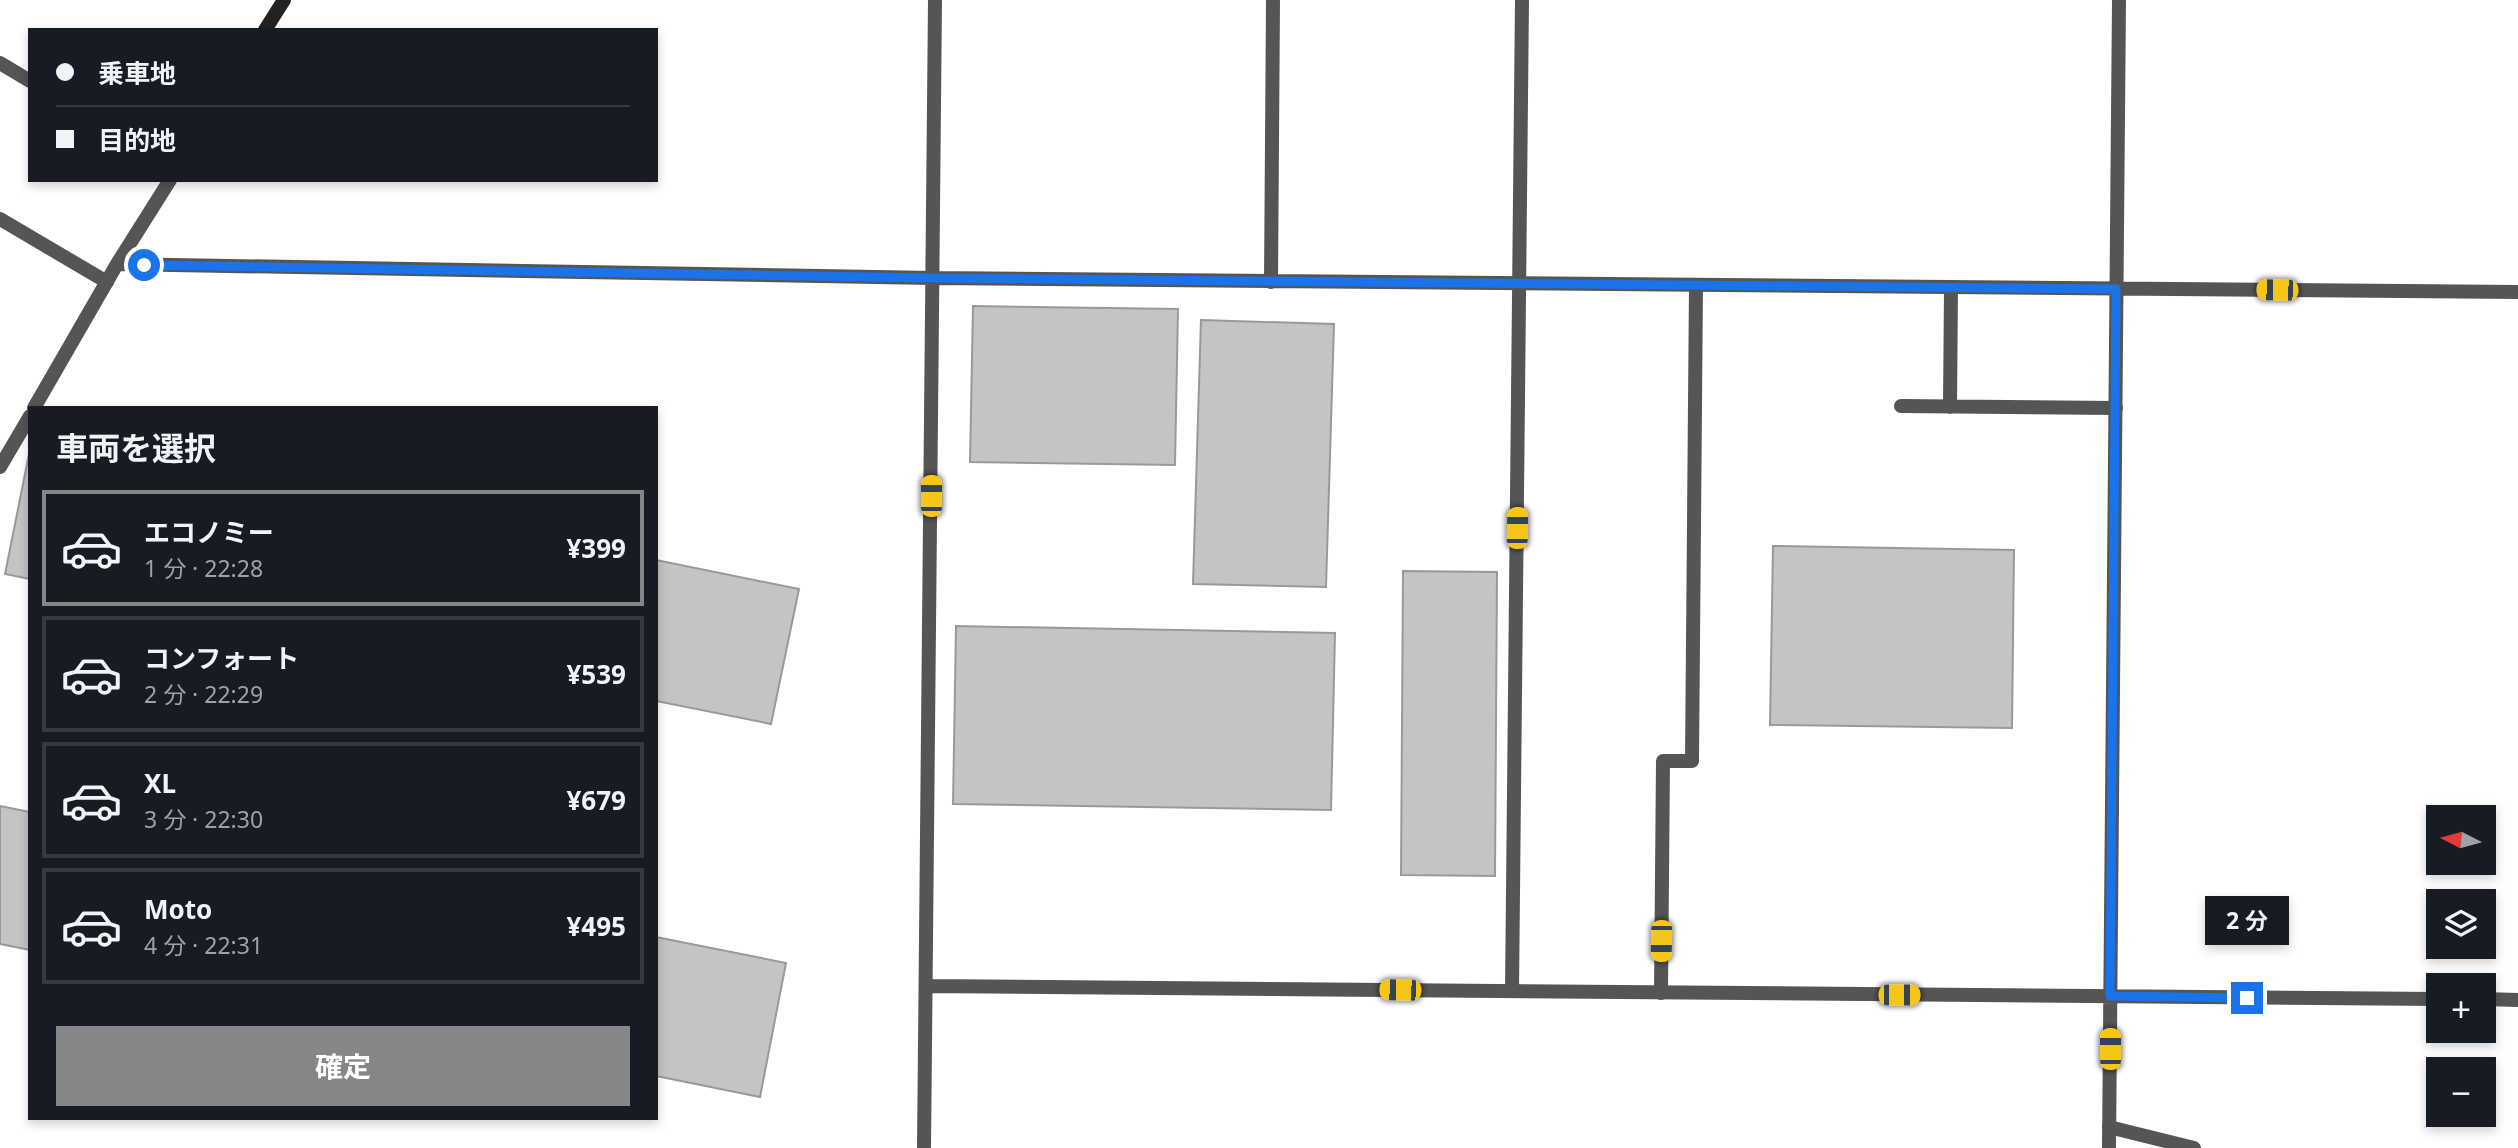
<!DOCTYPE html>
<html lang="ja">
<head>
<meta charset="utf-8">
<style>
	body { margin:0; font-family:"Noto Sans","Noto Sans JP",sans-serif; background:#20242c; color:#f1f3f6; height:100vh; display:flex; flex-direction:column; font-size:26px; white-space:nowrap }
	* { box-sizing:border-box; margin:0 }
	p { font-size:23px; color:#9ea1a6 }
	.icon { flex:none; width:38px; height:38px; fill:none; stroke:currentColor; stroke-width:2; stroke-linecap:round; stroke-linejoin:round }
	.map { position:relative; flex:1; overflow:hidden }
	.panel { position:absolute; left:28px; top:406px; width:630px; height:714px; display:flex; flex-direction:column; background:#171b24; border-radius:0px; box-shadow:0 4px 10px #0003 }
	.panel>* { flex:none }
	.banner { position:absolute; left:28px; top:28px; width:630px; height:154px; border-radius:0px; box-shadow:0 4px 10px #0003; display:grid; align-content:center; height:154px; padding:0 28px; background:#171b24 }
	.needle { width:46px; rotate:276deg }
	.fabs { position:absolute; left:2426px; top:805px; display:grid; gap:14px }
	.fabs a { display:grid; place-items:center; width:70px; height:70px; border-radius:0px; background:#171b24; box-shadow:0 4px 10px #0003; font-size:35px }
	.end { position:absolute; width:32px; height:32px; margin:-16px; border:9px solid #1a73e8; background:#fff; box-shadow:0 0 0 4px #fff }
	.from { border-radius:50% }
	.bubble { position:absolute; height:49px; border-radius:0px; background:#171b24; box-shadow:0 4px 10px #0003; font-size:23px; font-weight:700; line-height:49px; text-align:center }
	.car { position:absolute; width:21px; height:42px; margin:-21px -10px; border-radius:9px; box-shadow:0 0 5px 2px #0007; background:linear-gradient(#f5c518 24%,#345 0 40%,#f5c518 0 76%,#345 0 86%,#f5c518 0) }
	.banner b { display:flex; align-items:center; gap:24px; height:66px; font-size:26px }
	.banner b+b { border-top:2px solid #363941 }
	.banner i { width:18px; height:18px; background:#f1f3f6 }
	ul { padding:0; list-style:none }
	li { display:flex; align-items:center; gap:21px; height:116px; margin:0 14px 10px; padding:0 14px; border:4px solid #363941; border-radius:0px }
	li div { flex:1 }
	li b { display:block; font-size:26px }
	li em { font-style:normal; font-weight:700 }
	li.current { border-color:#858687 }
	li>.icon { width:63px; height:63px; stroke-width:1.5 }
	h2 { padding:0 28px; font-size:32px; line-height:84px }
	.primary-button { display:flex; gap:14px; margin-top:auto; padding:14px 28px }
	.primary-button a { flex:1; height:80px; border-radius:0px; background:#858687; color:#fff; font-size:28px; font-weight:700; line-height:80px; text-align:center }
	.map>svg:first-child { display:block }
	.building { fill:#c4c4c4; stroke:#999; stroke-width:2 }
	.lines { fill:none; stroke-linecap:round; stroke-linejoin:round }
	.lane { stroke:#555; stroke-width:14 }
	.street { stroke:#555; stroke-width:14 }
	.secondary { stroke:#222; stroke-width:14 }
	.route { stroke:#1a73e8; stroke-width:9 }
</style>
</head>
<body>
<div class="map">
<svg width="2518" height="1148" viewBox="0 0 2518 1148">
	<rect width="100%" height="100%" fill="#fff"/>
	<path class="building" d="M 973,306 L 1178,309 L 1175,465 L 970,462 Z
		M 1201,320 L 1334,324 L 1326,587 L 1193,584 Z
		M 30,449 L 30,579 L 5,574 Z
		M 1773,546 L 2014,550 L 2012,728 L 1770,725 Z
		M 656,560 L 799,589 L 771,724 L 656,701 Z
		M 1403,571 L 1497,572 L 1495,876 L 1401,875 Z
		M 956,626 L 1335,633 L 1331,810 L 953,804 Z
		M 0,806 L 30,812 L 30,950 L 0,944 Z
		M 656,937 L 786,963 L 760,1097 L 656,1076 Z"/>
	<g class="lines">
		<path class="lane" d="M 0,63 L 30,81
			M 0,219 L 107,282
			M 1901,406 L 2116,408
			M 1950,407 L 1951,287
			M 1512,991 L 1522,0
			M 1661,993 L 1663,761 L 1692,761 L 1696,285
			M 2109,1127 L 2194,1148"/>
		<path class="street" d="M 117,264 L 933,278 L 2518,292
			M 1271,282 L 1273,0
			M 34,408 L 117,264 L 170,180
			M 0,467 L 30,416
			M 926,986 L 2438,999
			M 2483,999 L 2518,1000
			M 924,1148 L 935,0
			M 2109,1148 L 2119,0"/>
		<path class="secondary" d="M 265,30 L 284,0"/>
	</g>
	<g class="lines">
		<path class="route" d="M 144,265 L 933,278 L 2116,289 L 2110,996 L 2247,998"/>
	</g>
</svg>
<div class="fabs">
<a><svg class="needle" viewBox="-14 -14 28 28"><path d="M0-13l5 13h-10z" fill="#e53935"/><path d="M0 13l5-13h-10z" fill="#9ea1a6"/></svg></a>
<a><svg class="icon" aria-label="layers" viewBox="0 0 24 24"><path d="M12 4l9 5-9 5-9-5zM3 14l9 5 9-5"/></svg></a>
<a>+</a>
<a>−</a>
</div>
<i class="end from" style="left:144px;top:265px"></i>
<i class="end" style="left:2247px;top:998px"></i>
<div class="bubble" style="left:2205px;top:896px;width:84px">2 分</div>
<i class="car" style="left:2277px;top:290px;rotate:271deg"></i>
<i class="car" style="left:931px;top:496px;rotate:0deg"></i>
<i class="car" style="left:1517px;top:528px;rotate:1deg"></i>
<i class="car" style="left:1661px;top:941px;rotate:181deg"></i>
<i class="car" style="left:1400px;top:990px;rotate:271deg"></i>
<i class="car" style="left:1899px;top:995px;rotate:90deg"></i>
<i class="car" style="left:2110px;top:1049px;rotate:0deg"></i>
<div class="banner">
<b><i class="from"></i>乗車地</b>
<b><i></i>目的地</b>
</div>
<section class="panel">
<h2>車両を選択</h2>
<ul>
<li class="current"><svg class="icon" aria-label="car" viewBox="0 0 24 24"><path d="M5 17H2v-5l4-1 3-4h7l3 4 3 1v5h-3M9 17h6M6 11h13"/><circle cx="7" cy="17" r="2"/><circle cx="17" cy="17" r="2"/></svg><div><b>エコノミー</b><p>1 分 · 22:28</p></div><em>¥399</em></li>
<li><svg class="icon" aria-label="car" viewBox="0 0 24 24"><path d="M5 17H2v-5l4-1 3-4h7l3 4 3 1v5h-3M9 17h6M6 11h13"/><circle cx="7" cy="17" r="2"/><circle cx="17" cy="17" r="2"/></svg><div><b>コンフォート</b><p>2 分 · 22:29</p></div><em>¥539</em></li>
<li><svg class="icon" aria-label="car" viewBox="0 0 24 24"><path d="M5 17H2v-5l4-1 3-4h7l3 4 3 1v5h-3M9 17h6M6 11h13"/><circle cx="7" cy="17" r="2"/><circle cx="17" cy="17" r="2"/></svg><div><b>XL</b><p>3 分 · 22:30</p></div><em>¥679</em></li>
<li><svg class="icon" aria-label="car" viewBox="0 0 24 24"><path d="M5 17H2v-5l4-1 3-4h7l3 4 3 1v5h-3M9 17h6M6 11h13"/><circle cx="7" cy="17" r="2"/><circle cx="17" cy="17" r="2"/></svg><div><b>Moto</b><p>4 分 · 22:31</p></div><em>¥495</em></li>
</ul>
<div class="primary-button"><a>確定</a></div>
</section>
</div>
</body>
</html>
